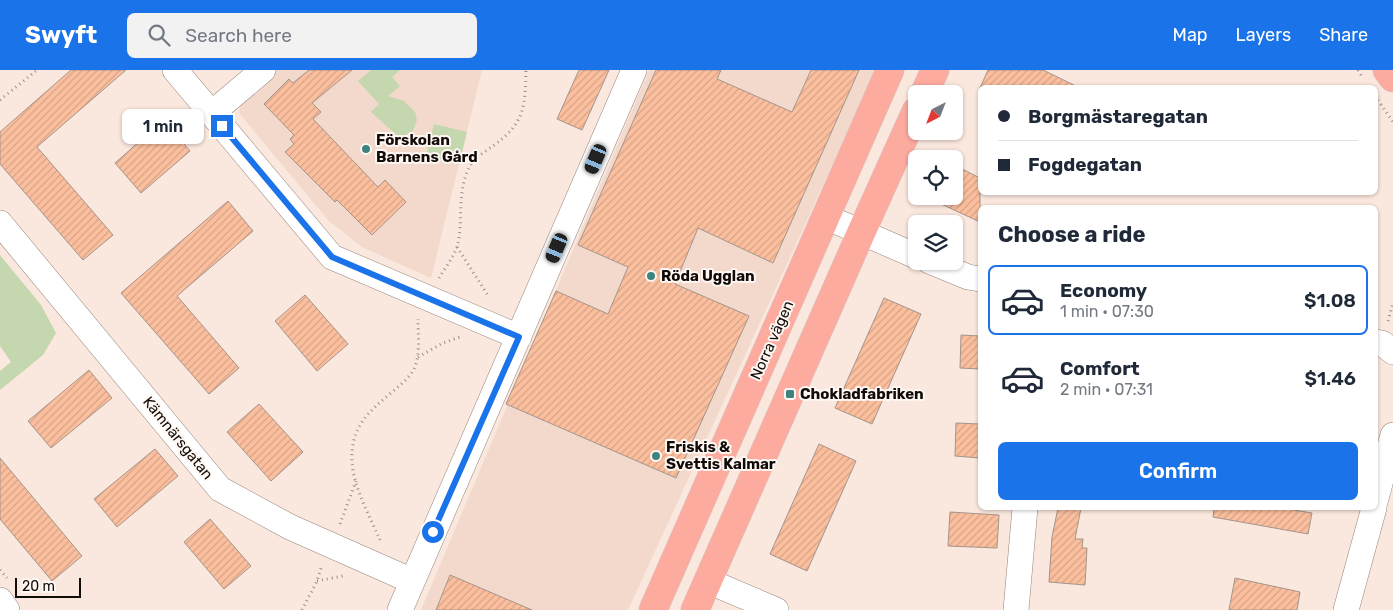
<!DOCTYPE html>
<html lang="en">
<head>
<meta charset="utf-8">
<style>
	body { margin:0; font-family:Rubik,sans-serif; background:#f2f2f3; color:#1f2937; height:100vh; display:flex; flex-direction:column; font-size:19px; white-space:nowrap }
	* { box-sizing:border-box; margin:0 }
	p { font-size:16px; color:#747a83 }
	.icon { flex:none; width:28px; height:28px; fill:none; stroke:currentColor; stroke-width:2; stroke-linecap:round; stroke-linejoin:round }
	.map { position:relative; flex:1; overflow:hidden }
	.sheet { position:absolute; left:978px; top:135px; width:400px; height:305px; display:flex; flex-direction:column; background:#fff; border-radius:8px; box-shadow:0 1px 4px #0004 }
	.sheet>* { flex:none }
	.banner { position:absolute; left:978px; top:15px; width:400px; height:110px; border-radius:8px; box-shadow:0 1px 4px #0004; display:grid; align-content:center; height:110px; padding:0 20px; background:#fff }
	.needle { width:32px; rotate:222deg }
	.fabs { position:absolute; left:908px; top:15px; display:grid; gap:10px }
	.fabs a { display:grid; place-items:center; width:55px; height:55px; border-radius:8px; background:#fff; box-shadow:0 1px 4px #0004; font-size:25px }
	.scale { position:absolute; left:15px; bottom:12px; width:66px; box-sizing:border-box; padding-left:5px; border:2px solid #110b08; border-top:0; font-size:14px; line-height:18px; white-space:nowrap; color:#110b08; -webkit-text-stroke:4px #fff7f3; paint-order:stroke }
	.end { position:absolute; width:22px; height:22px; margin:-11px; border:6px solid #1a73e8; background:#fff; box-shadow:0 0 0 2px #fff }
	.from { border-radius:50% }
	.bubble { position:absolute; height:35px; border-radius:8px; background:#fff; box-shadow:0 1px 4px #0004; font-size:16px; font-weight:600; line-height:35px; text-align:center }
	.car { position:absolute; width:15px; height:30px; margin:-15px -8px; border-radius:6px; box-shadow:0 0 4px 1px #0007; background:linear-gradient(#222 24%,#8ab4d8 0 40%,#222 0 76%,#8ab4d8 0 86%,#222 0) }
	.banner b { display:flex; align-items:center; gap:18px; height:48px; font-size:19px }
	.banner b+b { border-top:1px solid #e0e1e3 }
	.banner i { width:12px; height:12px; background:#1f2937 }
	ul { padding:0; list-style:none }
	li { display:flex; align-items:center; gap:15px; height:70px; margin:0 10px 8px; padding:0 10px; border:2px solid transparent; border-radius:8px }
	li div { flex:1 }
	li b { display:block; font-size:19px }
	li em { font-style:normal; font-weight:600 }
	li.selected { border-color:#1a73e8 }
	li>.icon { width:45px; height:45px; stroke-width:1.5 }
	h2 { padding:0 20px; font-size:22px; line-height:60px }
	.action { display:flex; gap:10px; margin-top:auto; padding:10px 20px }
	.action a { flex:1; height:58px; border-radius:8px; background:#1a73e8; color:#fff; font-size:20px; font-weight:600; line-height:58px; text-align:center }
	header { display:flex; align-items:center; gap:30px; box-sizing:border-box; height:70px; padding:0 25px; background:#1a73e8; color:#fff }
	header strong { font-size:24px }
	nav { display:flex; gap:28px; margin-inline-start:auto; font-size:18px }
	.search { width:350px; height:45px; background:#f2f2f3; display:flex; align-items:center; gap:12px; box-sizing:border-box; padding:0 18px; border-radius:8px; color:#747a83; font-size:19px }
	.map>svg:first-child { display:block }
	.built { fill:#f2d9cb }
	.green { fill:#c4d7ae }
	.building { fill:url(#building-hatch); stroke:#a5948b }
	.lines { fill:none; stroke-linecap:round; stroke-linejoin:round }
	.minor-casing { stroke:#97867d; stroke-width:26 }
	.major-casing { stroke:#cfcece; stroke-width:29 }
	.path { stroke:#9c8f87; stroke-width:3; stroke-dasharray:1 4; stroke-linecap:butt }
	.minor { stroke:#fff; stroke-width:25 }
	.major { stroke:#fdaa9f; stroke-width:28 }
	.route { stroke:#1a73e8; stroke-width:6 }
	.poi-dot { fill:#3d847f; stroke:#fff7f3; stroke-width:2 }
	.labels { text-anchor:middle; stroke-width:4; stroke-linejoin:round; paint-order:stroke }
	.poi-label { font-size:15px; font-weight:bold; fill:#110b08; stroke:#fff7f3; text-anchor:start }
	.street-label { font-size:15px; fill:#110b08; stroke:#fff7f3 }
</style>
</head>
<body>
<header>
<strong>Swyft</strong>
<div class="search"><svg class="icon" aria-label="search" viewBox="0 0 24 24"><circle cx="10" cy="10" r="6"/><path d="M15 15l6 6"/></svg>Search here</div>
<nav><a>Map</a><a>Layers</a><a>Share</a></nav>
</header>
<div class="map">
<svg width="1393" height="540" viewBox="0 0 1393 540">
	<defs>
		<pattern id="building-hatch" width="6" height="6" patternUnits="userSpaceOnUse" patternTransform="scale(1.25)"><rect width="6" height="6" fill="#fbbf9e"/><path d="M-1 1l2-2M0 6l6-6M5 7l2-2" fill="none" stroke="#d6a387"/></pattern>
	</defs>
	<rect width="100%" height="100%" fill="#fae7dd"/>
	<path class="built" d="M 275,0 L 482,0 L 431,208 L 362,177 L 329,151 L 239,43 L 243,26 Z
		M 649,0 L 876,0 L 628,540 L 421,540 Z"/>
	<path class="green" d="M 371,0 L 400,0 L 392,7 L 400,16 L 388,26 L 404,31 L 415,42 L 417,50 L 413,61 L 400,68 L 371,42 L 379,34 L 358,11 Z
		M 434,54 L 467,62 L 459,95 L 426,86 Z
		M 0,185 L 41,235 L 56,263 L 43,285 L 0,320 L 0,301 L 11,292 L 0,276 Z"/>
	<path class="building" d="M 71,0 L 126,0 L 37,77 L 113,165 L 83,190 L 0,94 L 0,62 Z
		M 309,0 L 352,0 L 312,33 L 321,42 L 313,49 L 378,117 L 385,110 L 406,132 L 372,165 L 337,130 L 335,132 L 285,82 L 294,74 L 290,69 L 294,65 L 264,34 L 289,9 L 293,13 Z
		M 579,0 L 609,0 L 582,60 L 557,49 Z
		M 656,0 L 721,0 L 717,9 L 792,42 L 811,0 L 859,0 L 773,193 L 698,158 L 675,214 L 749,246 L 676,408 L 506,334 L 556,221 L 608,244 L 628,197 L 578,175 Z
		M 988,0 L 1043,0 L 1080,18 L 980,18 Z
		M 164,50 L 190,81 L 141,123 L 115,93 Z
		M 954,95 L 980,108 L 980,152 L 924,126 L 954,126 Z
		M 228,131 L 253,161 L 177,226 L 239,298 L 209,324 L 121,223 Z
		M 305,225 L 348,274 L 317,301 L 275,251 Z
		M 884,228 L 921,244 L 872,354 L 835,338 Z
		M 961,265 L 980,266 L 980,299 L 960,298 Z
		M 89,300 L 112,328 L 51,378 L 28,351 Z
		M 259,334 L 303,382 L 271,411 L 227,362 Z
		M 956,353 L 980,354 L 980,388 L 955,386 Z
		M 819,374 L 856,391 L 807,501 L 770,484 Z
		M 155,379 L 178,406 L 117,457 L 94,429 Z
		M 0,388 L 82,486 L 52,511 L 0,449 Z
		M 1058,438 L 1081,438 L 1075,469 L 1083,469 L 1082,478 L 1087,478 L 1085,515 L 1049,512 L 1052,467 Z
		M 1214,438 L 1294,438 L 1294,440 L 1312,443 L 1308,464 L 1213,447 Z
		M 950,442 L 999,445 L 997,478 L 948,476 Z
		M 210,449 L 251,496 L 224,519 L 184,472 Z
		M 450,505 L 532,540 L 436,540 Z
		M 1235,508 L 1300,522 L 1297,540 L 1229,540 Z"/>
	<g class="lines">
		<g class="minor-casing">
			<path id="minor" d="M 175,0 L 332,187 L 519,267
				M 212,43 L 263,0
				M 826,147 L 916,186
				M 0,153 L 220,419 L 290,457 L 412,511
				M 929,191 L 968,207 L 980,209
				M 1375,272 L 1382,273 L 1393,282
				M 1375,432 L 1393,365
				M 708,511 L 776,540
				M 0,530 L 7,540
				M 400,540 L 634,0
				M 1016,540 L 1025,438
				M 1346,540 L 1374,438"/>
		</g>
		<g class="major-casing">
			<path id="major" d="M 1387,0 L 1393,8
				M 924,24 L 935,0
				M 653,540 L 890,0
				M 695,540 L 861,163 L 916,41"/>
		</g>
		<path class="path" d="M 1358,0 L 1363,8
			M 1375,26 L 1393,52
			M 0,30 L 37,0
			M 457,177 L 489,227
			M 439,208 C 445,198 455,185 458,174 C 463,149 457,119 470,96 C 474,88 486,81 493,76 C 525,53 525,37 526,0
			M 1388,251 L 1393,233
			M 418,287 L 443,273 L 460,267
			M 340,454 L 356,411
			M 380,470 C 370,447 353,416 352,392 C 350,358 368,342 391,323 C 399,316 407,310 413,301 C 421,286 418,265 418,249
			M 0,500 L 7,508
			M 317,511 L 343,506
			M 302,540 L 317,511 L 322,495"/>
		<use href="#minor" class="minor"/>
		<use href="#major" class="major"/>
	</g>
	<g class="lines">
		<path class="route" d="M 222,56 L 332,187 L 519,267 L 433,462"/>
	</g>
	<g class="poi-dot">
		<circle cx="366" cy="79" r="5"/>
		<circle cx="651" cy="206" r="5"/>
		<rect x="785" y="319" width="10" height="10" rx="2.5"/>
		<circle cx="656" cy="386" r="5"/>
	</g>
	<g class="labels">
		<g class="poi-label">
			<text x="376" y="75">Förskolan<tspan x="376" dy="17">Barnens Gård</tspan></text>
			<text x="661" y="211">Röda Ugglan</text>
			<text x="800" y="329">Chokladfabriken</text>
			<text x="666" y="382">Friskis &amp;<tspan x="666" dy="17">Svettis Kalmar</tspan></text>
		</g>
		<g class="street-label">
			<text transform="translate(772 270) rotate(-66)" y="5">Norra vägen</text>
			<text transform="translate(178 368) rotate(51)" y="5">Kämnärsgatan</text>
		</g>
	</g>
</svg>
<div class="fabs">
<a><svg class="needle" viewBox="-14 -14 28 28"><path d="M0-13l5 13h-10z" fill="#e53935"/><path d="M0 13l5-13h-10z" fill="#747a83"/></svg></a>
<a><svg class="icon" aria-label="locate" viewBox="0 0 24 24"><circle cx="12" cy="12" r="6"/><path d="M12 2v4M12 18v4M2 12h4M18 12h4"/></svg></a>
<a><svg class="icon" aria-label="layers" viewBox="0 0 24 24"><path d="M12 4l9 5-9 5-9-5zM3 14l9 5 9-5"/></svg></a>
</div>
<div class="scale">20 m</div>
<i class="end from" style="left:433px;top:462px"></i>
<i class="end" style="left:222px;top:56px"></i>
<div class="bubble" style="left:122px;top:39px;width:82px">1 min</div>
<i class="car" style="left:596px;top:89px;rotate:203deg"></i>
<i class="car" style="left:557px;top:178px;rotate:203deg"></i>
<div class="banner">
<b><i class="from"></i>Borgmästaregatan</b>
<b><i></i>Fogdegatan</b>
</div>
<section class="sheet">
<h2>Choose a ride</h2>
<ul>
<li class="selected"><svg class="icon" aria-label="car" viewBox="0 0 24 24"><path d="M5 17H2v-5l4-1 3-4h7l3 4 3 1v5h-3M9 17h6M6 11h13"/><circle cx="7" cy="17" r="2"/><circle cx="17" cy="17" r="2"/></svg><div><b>Economy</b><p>1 min · 07:30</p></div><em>$1.08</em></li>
<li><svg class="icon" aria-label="car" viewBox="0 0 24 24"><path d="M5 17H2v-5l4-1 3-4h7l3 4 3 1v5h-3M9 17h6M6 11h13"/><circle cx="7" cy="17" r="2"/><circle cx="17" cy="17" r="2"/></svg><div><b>Comfort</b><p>2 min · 07:31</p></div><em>$1.46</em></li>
</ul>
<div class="action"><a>Confirm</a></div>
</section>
</div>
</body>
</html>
